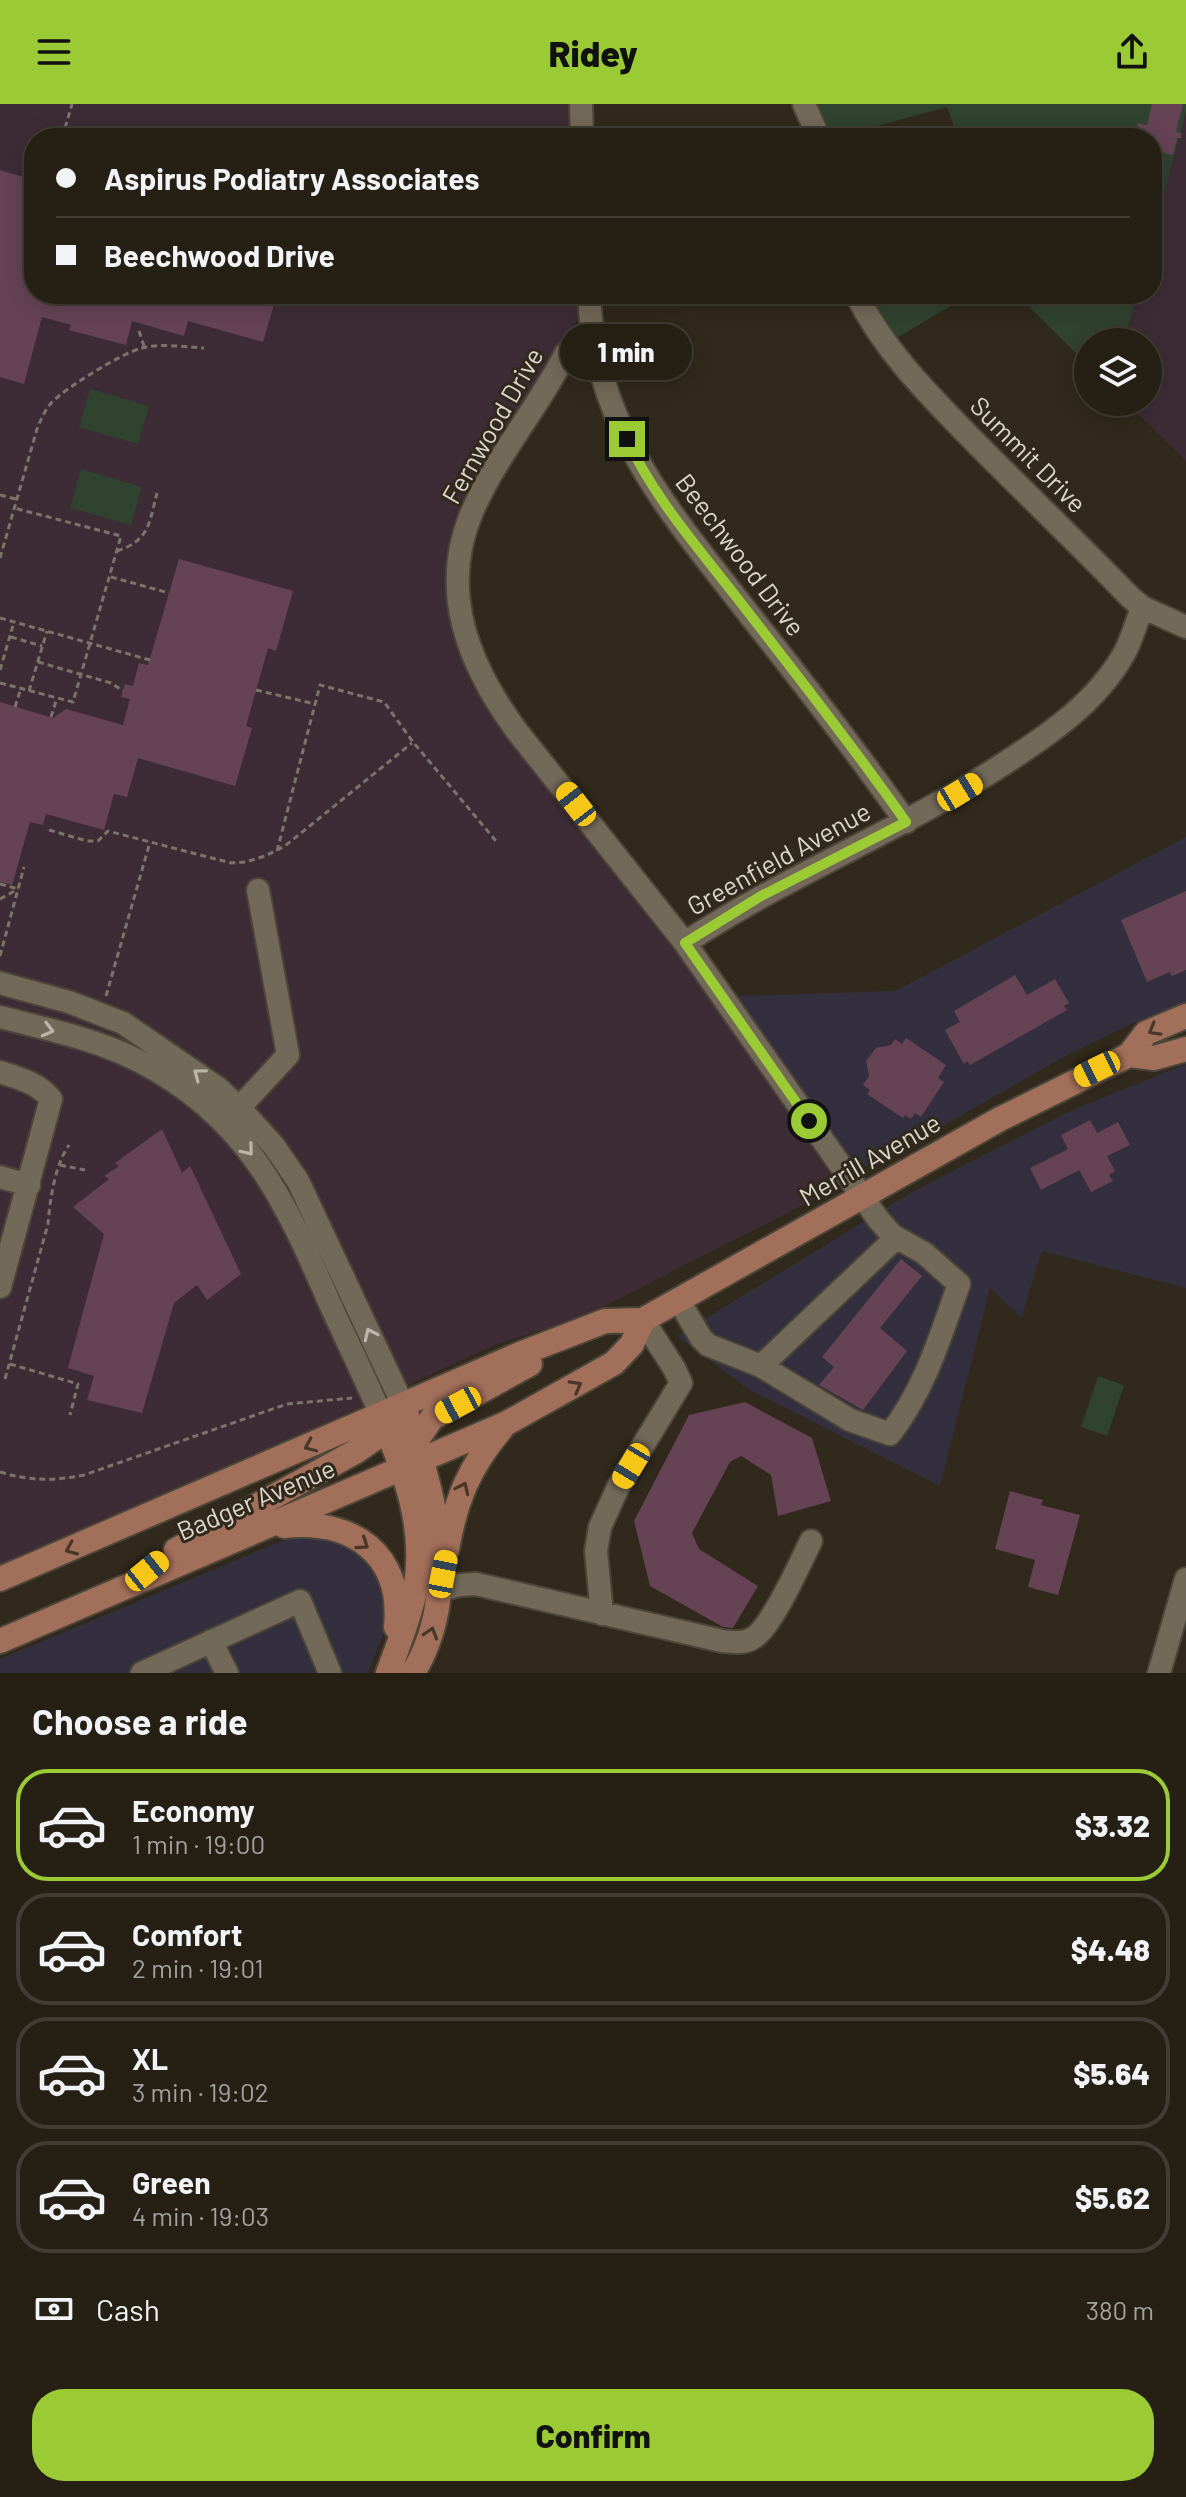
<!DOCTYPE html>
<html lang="en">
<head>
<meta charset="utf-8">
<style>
	body { margin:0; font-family:Barlow,sans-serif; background:#312c22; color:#f1f3f6; height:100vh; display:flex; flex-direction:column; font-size:30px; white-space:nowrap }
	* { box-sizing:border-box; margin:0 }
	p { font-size:26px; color:#a3a2a0 }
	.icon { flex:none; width:44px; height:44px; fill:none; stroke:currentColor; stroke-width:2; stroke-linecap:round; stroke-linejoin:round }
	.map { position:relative; height:1569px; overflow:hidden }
	.panel { display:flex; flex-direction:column; background:#251f14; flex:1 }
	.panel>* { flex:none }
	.top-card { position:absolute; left:24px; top:24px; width:1138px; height:176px; border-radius:32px; box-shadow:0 4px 20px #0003,0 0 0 2px #423d34; display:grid; align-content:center; height:176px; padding:0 32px; background:#251f14 }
	.controls { position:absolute; left:1074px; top:224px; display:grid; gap:16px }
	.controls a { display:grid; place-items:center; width:88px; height:88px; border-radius:50%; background:#251f14; box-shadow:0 4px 20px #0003,0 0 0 2px #423d34; font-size:40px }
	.end { position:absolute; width:36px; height:36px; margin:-18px; border:10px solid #9acb34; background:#111; box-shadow:0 0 0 4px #111 }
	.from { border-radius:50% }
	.bubble { position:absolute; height:56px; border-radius:28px; background:#251f14; box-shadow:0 4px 20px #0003,0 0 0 2px #423d34; font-size:26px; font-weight:800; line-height:56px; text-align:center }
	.car { position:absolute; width:24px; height:48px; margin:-24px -12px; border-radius:10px; box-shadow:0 0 6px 2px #0007; background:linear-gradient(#f5c518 24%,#345 0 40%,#f5c518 0 76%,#345 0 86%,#f5c518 0) }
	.top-card b { display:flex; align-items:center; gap:28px; height:76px; font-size:30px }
	.top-card b+b { border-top:2px solid #423d34 }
	.top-card i { width:20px; height:20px; background:#f1f3f6 }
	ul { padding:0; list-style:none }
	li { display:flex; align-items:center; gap:24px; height:112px; margin:0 16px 12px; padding:0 16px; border:4px solid #423d34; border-radius:32px }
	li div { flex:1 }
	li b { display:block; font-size:30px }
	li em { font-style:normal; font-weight:800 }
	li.selected { border-color:#9acb34 }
	li>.icon { width:72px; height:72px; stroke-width:1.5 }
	h2 { padding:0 32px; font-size:36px; line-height:96px }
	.pay { display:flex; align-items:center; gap:20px; height:88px; padding:0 32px; font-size:30px }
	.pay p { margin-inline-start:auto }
	.cta { display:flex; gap:16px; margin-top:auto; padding:16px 32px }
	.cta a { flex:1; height:92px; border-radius:32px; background:#9acb34; color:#111; font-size:32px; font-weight:800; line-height:92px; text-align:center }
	header { display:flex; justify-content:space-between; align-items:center; height:104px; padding:0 32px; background:#9acb34; color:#111; font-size:36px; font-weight:800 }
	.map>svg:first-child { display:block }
	.commercial { fill:#342f3f }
	.education { fill:#3d2c36 }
	.green { fill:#30432f }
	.building { fill:#654355 }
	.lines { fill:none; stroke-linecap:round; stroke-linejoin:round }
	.minor-casing { stroke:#4c4539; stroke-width:26 }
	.major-casing { stroke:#4c4539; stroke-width:28 }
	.path { stroke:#7b7468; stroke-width:3; stroke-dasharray:6 4; stroke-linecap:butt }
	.minor { stroke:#736959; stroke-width:22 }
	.major { stroke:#a26f5a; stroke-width:24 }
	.oneway { stroke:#bcb5aa }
	.oneway2 { stroke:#483728 }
	.route { stroke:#9acb34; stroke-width:10 }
	.labels { text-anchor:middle; stroke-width:6; stroke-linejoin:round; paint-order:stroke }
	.street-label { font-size:26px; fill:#dcd6cd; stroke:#31291b }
</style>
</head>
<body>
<header><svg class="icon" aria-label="menu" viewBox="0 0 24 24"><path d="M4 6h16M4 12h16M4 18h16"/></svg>Ridey<svg class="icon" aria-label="share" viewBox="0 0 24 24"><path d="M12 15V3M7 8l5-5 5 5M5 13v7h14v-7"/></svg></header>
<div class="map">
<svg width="1186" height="1569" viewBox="0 0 1186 1569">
	<rect width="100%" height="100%" fill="#31291b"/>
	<path class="commercial" d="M 1186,733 L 1186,899 L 1130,920 L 1069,950 L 872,1062 L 861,1062 L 852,1055 L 735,892 L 895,887 Z
		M 1186,960 L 1186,1184 L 1042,1147 L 1021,1214 L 990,1184 L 940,1382 L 749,1286 L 677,1232 L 912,1088 L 1070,1007 Z
		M 313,1429 L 360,1446 L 384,1480 L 386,1523 L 368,1569 L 0,1569 L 0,1555 L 279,1438 Z"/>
	<path class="education" d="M 0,0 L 578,0 L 577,34 L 34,34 L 34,190 L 577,190 L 579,215 L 558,239 L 521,309 L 476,374 L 460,406 L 449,449 L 448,485 L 454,535 L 470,578 L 500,626 L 678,851 L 825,1061 L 831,1077 L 826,1087 L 811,1097 L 583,1213 L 497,1240 L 343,1311 L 0,1460 Z
		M 1186,8 L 1186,357 L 1126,298 L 1148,298 L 1148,238 L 1124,238 L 1137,190 L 1152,190 L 1152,135 Z"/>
	<path class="green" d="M 818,0 L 1186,0 L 1186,8 L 1152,135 L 1152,34 L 958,34 L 947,3 L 832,34 Z
		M 868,190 L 971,190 L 898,233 Z
		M 1016,190 L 1137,190 L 1124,238 L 1088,238 L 1088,261 Z
		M 90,285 L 149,302 L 138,340 L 79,323 Z
		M 81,365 L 142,383 L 131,421 L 70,404 Z
		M 1098,1272 L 1124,1281 L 1107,1332 L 1081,1323 Z"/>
	<path class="building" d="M 1152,0 L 1183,0 L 1176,28 L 1181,29 L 1181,34 L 1174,34 L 1177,35 L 1173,51 L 1152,46 L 1152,34 L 1135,34 L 1138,19 L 1147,21 Z
		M 0,66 L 34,76 L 34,190 L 277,190 L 263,238 L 188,217 L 184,232 L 132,217 L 126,241 L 69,226 L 71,221 L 42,213 L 24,280 L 0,273 Z
		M 179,455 L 293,487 L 276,547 L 268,544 L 246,622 L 252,624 L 235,682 L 138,654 L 127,693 L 114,690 L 104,726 L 46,710 L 43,721 L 30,718 L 12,781 L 0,778 L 0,598 L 53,614 L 66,605 L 123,621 L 130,595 L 121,593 L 125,580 L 133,582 L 139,559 L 148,561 Z
		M 1186,787 L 1186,866 L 1172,872 L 1170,868 L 1147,878 L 1121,816 Z
		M 1015,871 L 1027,891 L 1055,875 L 1069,899 L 1064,902 L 1067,906 L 970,961 L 967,957 L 964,960 L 945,926 L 960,918 L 954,907 Z
		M 906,934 L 946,961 L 938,974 L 944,978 L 921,1013 L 915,1009 L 911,1015 L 905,1011 L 903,1014 L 867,990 L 870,986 L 863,981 L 869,972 L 866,957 L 876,944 L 891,941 L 895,935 L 902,940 Z
		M 1090,1016 L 1097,1029 L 1118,1018 L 1130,1041 L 1107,1052 L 1115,1067 L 1109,1071 L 1113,1077 L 1091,1088 L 1079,1066 L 1041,1086 L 1030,1064 L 1068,1045 L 1061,1031 Z
		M 162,1025 L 182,1069 L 190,1062 L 241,1170 L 207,1196 L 197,1181 L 174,1199 L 142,1309 L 87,1296 L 94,1272 L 68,1264 L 104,1130 L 73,1103 L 109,1075 L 104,1072 L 119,1062 L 115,1059 Z
		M 901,1155 L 922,1172 L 880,1224 L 907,1247 L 863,1306 L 819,1281 L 834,1263 L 822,1253 Z
		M 745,1298 L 812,1334 L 831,1397 L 778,1412 L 771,1371 L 741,1352 L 730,1358 L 692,1429 L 699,1445 L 758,1482 L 733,1524 L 723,1523 L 650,1482 L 634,1417 L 689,1311 Z
		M 1010,1387 L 1043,1396 L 1041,1401 L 1080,1411 L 1058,1491 L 1028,1483 L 1035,1456 L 995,1445 Z"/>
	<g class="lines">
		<g class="minor-casing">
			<path id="minor" d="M 581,0 L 582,34
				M 804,0 L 819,34
				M 589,190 C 594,326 674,413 752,514 C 805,581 857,648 906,718
				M 856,190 C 884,246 926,288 970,333 C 1023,387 1078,439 1130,493 L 1142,503 L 1186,523
				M 593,231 L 578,237 L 566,249 C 538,304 496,352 472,408 C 438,488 469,561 516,626 L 685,839 L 878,1115 L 892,1131 L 924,1149 L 959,1180 C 940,1233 925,1285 890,1330 L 850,1316 L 761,1262 L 708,1241 L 701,1234 L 679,1197
				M 685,839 C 787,771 902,726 1005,659 C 1050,630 1098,597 1125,548 C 1132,534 1137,518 1142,503
				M 0,879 L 69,898 L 123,919 L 218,984 L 247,1012 L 274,1042 L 298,1077 L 403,1301
				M 0,913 C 46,925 97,935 139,957 C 247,1012 285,1096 330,1200 C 347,1237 365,1274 381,1311
				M 0,968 C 18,974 39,979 51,995 L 0,1183
				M 229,1015 L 288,951 L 258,786
				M 0,1073 L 29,1081
				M 761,1262 L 896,1134
				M 439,1487 L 459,1481 L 476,1480 L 722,1537 C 733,1538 744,1540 753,1534 C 772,1523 800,1459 811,1437
				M 602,1510 L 596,1447 L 600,1423 L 619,1381 L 681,1279 L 674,1264 L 643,1216
				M 211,1537 L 227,1569
				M 142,1569 L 300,1497 L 330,1569
				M 1159,1569 L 1186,1475"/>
		</g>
		<g class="major-casing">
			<path id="major" d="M 1129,951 L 1154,954 L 1186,945
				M 403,1301 C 434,1385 463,1487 413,1569
				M 382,1313 C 405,1369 427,1425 415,1487 C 409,1515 398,1542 388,1569
				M 410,1346 L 432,1314 L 530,1260
				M 284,1422 C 353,1415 403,1450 396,1523
				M 447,1445 C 456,1395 469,1363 502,1324
				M 176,1446 L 355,1348 L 387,1326 L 397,1315 L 403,1301
				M 0,1475 L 520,1250 L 605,1217 L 643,1216 L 1000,1015 L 1129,951 L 1146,929 L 1186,912
				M 0,1537 L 507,1319 L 614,1259 L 632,1240 L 643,1216"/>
		</g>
		<path class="path" d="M 51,34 L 63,31 L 72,0
			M 139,227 L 144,242
			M 0,391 L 16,395
			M 117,447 C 150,436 149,419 157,389
			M 0,454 L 37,325 C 41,315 45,306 52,298 C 67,283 122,249 142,244 C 162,239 184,243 204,244
			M 111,473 L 169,489
			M 0,514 L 150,556
			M 11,533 L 42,542
			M 38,558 L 111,579 L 123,587
			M 0,566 L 14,518
			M 0,579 L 73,598 L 121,432 L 14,404
			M 256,586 L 315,600
			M 29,587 L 47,527
			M 15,603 L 21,584
			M 51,613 L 57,594
			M 49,726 L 87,737 L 98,737 L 108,727 L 231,759 L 246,758 L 265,752 L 285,742 L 412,639
			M 277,747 L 320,581 L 384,598 L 413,638 L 496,737
			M 0,780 L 18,785
			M 0,795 L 18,785
			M 0,852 L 24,763
			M 106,892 L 150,738
			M 60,1061 L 85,1066
			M 10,1260 L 78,1280 L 70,1311
			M 5,1275 L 48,1120 C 50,1095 55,1061 69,1041
			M 0,1368 C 29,1377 55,1377 84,1371 L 287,1300 L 352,1294"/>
		<use href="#minor" class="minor"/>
		<use href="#major" class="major"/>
	</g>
	<defs><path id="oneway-chevron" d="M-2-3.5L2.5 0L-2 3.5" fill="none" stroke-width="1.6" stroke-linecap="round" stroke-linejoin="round" transform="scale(2)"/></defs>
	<g class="oneway">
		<use href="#oneway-chevron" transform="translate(48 926) rotate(15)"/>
		<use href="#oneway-chevron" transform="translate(199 970) rotate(-143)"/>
		<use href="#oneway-chevron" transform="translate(248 1046) rotate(51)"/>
		<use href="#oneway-chevron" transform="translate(370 1230) rotate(-115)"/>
	</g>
	<g class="oneway2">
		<use href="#oneway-chevron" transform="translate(1154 926) rotate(150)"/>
		<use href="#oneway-chevron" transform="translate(576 1282) rotate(-29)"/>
		<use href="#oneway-chevron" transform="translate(310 1342) rotate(156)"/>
		<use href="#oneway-chevron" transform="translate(463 1384) rotate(-65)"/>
		<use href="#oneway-chevron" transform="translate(363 1440) rotate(34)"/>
		<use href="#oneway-chevron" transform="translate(71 1445) rotate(157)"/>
		<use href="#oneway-chevron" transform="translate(431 1529) rotate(-73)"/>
	</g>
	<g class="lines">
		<path class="route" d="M 627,335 C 653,392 695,440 734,490 C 792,565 851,639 906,718 L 761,792 L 685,839 L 809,1017"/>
	</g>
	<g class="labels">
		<g class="street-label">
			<text transform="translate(493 322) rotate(-60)" y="9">Fernwood Drive</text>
			<text transform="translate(1028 351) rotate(45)" y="9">Summit Drive</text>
			<text transform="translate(740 451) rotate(53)" y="9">Beechwood Drive</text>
			<text transform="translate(779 755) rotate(-29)" y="9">Greenfield Avenue</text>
			<text transform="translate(870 1056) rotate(-30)" y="9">Merrill Avenue</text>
			<text transform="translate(256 1396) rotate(-23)" y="9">Badger Avenue</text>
		</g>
	</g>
</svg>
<div class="controls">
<a><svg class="icon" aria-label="layers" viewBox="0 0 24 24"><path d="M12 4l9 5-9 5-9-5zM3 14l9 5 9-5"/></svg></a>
</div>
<i class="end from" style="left:809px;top:1017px"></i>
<i class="end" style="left:627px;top:335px"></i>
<div class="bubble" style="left:560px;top:220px;width:132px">1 min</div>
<i class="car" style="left:960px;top:688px;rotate:59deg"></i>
<i class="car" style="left:576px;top:700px;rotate:322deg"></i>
<i class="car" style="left:1097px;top:965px;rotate:244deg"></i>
<i class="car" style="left:458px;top:1301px;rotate:242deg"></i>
<i class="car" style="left:631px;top:1362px;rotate:211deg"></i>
<i class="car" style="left:147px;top:1467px;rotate:51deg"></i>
<i class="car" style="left:443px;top:1470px;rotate:11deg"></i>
<div class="top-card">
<b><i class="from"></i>Aspirus Podiatry Associates</b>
<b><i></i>Beechwood Drive</b>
</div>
</div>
<section class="panel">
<h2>Choose a ride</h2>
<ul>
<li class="selected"><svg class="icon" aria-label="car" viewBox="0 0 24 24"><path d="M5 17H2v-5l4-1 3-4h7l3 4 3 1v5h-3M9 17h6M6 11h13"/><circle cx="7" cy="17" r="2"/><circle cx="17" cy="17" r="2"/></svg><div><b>Economy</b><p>1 min · 19:00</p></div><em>$3.32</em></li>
<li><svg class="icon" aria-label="car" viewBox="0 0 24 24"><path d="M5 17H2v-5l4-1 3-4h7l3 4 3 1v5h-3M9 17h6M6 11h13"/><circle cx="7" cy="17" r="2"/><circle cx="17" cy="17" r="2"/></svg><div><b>Comfort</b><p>2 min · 19:01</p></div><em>$4.48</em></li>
<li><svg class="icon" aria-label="car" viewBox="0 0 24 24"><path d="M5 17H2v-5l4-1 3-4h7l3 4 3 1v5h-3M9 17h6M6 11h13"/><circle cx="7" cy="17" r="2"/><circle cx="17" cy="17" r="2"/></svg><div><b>XL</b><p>3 min · 19:02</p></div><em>$5.64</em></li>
<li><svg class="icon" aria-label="car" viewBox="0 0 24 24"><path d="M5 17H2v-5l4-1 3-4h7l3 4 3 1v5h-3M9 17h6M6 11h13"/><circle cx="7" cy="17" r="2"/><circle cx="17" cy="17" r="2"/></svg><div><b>Green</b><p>4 min · 19:03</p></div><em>$5.62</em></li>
</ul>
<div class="pay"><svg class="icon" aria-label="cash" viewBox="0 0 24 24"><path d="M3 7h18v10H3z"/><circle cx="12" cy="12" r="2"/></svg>Cash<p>380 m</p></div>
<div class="cta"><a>Confirm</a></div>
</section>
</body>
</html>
